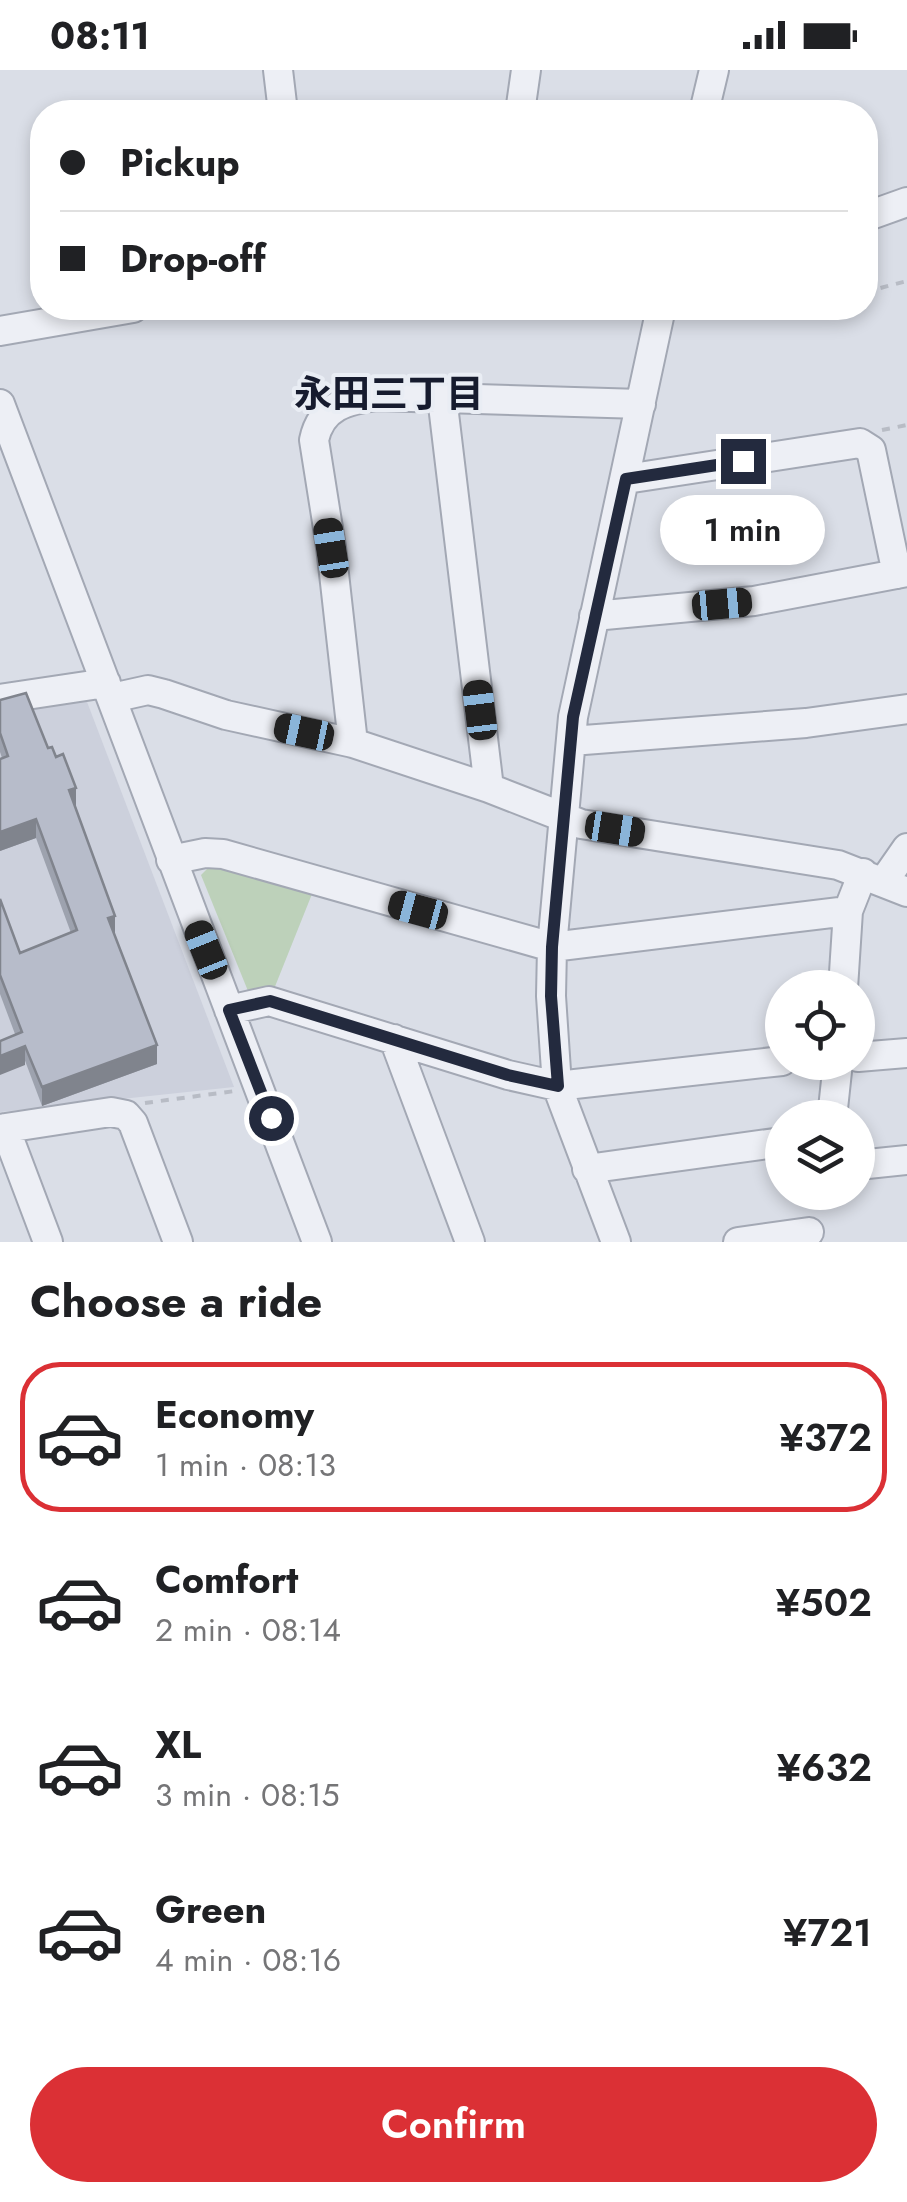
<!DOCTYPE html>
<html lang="en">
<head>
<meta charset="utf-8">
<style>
	body { margin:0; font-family:Jost,"Noto Sans JP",sans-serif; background:#f2f2f2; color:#202124; height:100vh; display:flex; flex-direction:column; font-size:38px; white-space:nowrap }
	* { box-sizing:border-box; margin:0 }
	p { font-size:32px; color:#757577 }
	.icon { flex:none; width:55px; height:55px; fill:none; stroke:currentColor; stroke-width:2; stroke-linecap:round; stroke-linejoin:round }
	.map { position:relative; height:1172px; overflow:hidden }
	.drawer { display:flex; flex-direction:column; background:#fff; flex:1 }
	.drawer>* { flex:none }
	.top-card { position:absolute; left:30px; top:30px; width:848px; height:220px; border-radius:40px; box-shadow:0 5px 15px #0003; display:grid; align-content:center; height:220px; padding:0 30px; background:#fff }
	.fabs { position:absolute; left:765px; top:900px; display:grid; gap:20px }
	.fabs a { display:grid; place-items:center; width:110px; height:110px; border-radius:50%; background:#fff; box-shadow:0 5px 15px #0003; font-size:50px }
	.end { position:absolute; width:45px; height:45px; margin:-22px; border:12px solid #232a3e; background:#fff; box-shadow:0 0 0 5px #fff }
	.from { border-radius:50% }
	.bubble { position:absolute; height:70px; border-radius:35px; background:#fff; box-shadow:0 5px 15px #0003; font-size:32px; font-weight:600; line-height:70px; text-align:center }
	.car { position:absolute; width:30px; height:60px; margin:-30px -15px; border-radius:12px; box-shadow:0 0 8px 2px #0007; background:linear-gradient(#222 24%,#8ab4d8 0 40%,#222 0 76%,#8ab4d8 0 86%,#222 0) }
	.top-card b { display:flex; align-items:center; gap:35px; height:95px; font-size:38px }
	.top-card b+b { border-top:2px solid #e0e0e0 }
	.top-card i { width:25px; height:25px; background:#202124 }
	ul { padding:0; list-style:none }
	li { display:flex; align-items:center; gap:30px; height:150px; margin:0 20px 15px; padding:0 10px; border:5px solid transparent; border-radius:40px }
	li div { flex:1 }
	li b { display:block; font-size:38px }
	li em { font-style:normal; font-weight:600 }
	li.current { border-color:#db3035 }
	li>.icon { width:90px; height:90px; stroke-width:1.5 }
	h2 { padding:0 30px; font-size:45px; line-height:120px }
	.primary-button { display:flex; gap:20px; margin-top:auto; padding:20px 30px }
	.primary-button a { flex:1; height:115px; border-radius:60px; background:#db3035; color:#fff; font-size:40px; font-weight:600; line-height:115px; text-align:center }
	.status { display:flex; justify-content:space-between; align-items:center; height:70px; padding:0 50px; background:#fff; direction:ltr }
	.status svg { height:28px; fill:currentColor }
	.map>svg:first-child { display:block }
	.built { fill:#ccd0dc }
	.green { fill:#bdd1ba }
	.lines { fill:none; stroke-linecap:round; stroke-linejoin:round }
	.minor-casing { stroke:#a3a8b4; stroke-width:32 }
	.path { stroke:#b8bcc5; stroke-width:4; stroke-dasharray:8 8; stroke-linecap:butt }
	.minor { stroke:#edeff5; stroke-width:28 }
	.wall { fill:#9da2ae }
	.shaded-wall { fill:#80848d }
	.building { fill:#b7bcca; stroke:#80848d; stroke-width:2.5 }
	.route { stroke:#232a3e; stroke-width:12 }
	.labels { text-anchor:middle; stroke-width:8; stroke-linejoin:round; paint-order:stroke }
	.neighbourhood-label { font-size:38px; font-weight:bold; fill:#161b2e; stroke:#e9edf4 }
</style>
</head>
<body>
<div class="status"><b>08:11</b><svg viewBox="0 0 49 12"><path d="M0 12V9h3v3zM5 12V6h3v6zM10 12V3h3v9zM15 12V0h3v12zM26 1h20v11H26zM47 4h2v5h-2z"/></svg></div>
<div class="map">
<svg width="907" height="1172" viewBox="0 0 907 1172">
	<rect width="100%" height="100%" fill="#dadee7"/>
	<path class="built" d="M 84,624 L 234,1017 L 0,1042 L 0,636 Z"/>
	<path class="green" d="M 215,791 L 312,824 L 274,919 L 248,921 L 201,805 Z"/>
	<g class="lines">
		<g class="minor-casing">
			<path id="minor" d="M 278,0 L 283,42
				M 520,42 L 526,0
				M 704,42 L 714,0
				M 865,147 L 907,132
				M 0,261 L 133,238
				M 442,327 L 489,718
				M 0,334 L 317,1172
				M 626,409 L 860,373 L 871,380 L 897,504
				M 594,546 L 754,531 L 907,502
				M 112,628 L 148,620 L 164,624 L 226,645 L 353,673 L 489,718 L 581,754 L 838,795 L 907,822
				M 0,629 L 106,613
				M 571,671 L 806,653 L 907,639
				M 353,673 L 331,477 L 314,370 C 321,336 347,330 378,326 L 641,334
				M 171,790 L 205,783 L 223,784 L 552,877 L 848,841
				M 884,811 L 907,778
				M 843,918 L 848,841 L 863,803
				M 229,940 L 269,931 L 508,1005 L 557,1016 L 782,991
				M 394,969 L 470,1172
				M 858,987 L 907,983
				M 832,1048 L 838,992
				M 5,1058 L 48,1172
				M 0,1059 L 111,1042 L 126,1045 L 133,1053 L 178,1172
				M 858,1095 L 907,1090
				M 587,1099 L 782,1072
				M 616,1172 L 557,1016 L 551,926 L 552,877 L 573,647 L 661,238
				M 738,1172 L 809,1162"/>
		</g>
		<path class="path" d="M 865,222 L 907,211
			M 882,360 L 907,355
			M 145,1033 L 235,1021"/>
		<use href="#minor" class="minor"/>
	</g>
	<path class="wall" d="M 0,630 L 48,678 L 76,737 L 115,865 L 157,994 L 42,1036 L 0,924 L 0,829 L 20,883 L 71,863 L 36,768 L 0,781 L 0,689 L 2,688 L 0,682 Z"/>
	<path class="shaded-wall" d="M 76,718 L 76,737 L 69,739 L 69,720 Z
		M 36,749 L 36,768 L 0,781 L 0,762 Z
		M 115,846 L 115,866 L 108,848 Z
		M 157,975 L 157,994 L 42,1036 L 42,1017 Z
		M 25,976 L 25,995 L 0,1005 L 0,986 Z"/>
	<path class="building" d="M 26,623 L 48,678 L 52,677 L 56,687 L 63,684 L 76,718 L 69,720 L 115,846 L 108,848 L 157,975 L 42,1017 L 25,976 L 0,986 L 0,971 L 22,962 L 0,905 L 0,829 L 20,883 L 77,860 L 36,749 L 0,762 L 0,689 L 8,686 L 0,663 L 0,630 Z"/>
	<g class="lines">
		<path class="route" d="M 271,1048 L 229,940 L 270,931 L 508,1005 L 558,1016 L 551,926 L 552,877 L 573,647 L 626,409 L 743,391"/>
	</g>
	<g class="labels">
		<g class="neighbourhood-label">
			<text x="389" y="337">永田三丁目</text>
		</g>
	</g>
</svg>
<div class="fabs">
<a><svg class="icon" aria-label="locate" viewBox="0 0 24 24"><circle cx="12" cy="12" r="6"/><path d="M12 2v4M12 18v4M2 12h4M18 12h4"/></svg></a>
<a><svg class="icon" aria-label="layers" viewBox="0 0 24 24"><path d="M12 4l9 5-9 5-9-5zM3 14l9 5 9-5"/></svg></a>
</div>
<i class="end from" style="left:271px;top:1048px"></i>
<i class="end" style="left:743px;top:391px"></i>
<div class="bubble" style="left:660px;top:425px;width:165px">1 min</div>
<i class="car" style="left:331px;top:478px;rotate:351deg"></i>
<i class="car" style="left:722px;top:534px;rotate:85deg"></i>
<i class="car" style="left:480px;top:640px;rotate:353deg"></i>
<i class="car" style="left:304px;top:662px;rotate:282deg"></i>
<i class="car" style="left:615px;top:759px;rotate:99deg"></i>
<i class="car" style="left:418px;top:840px;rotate:285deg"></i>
<i class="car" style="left:206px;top:880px;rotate:338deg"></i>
<div class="top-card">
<b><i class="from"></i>Pickup</b>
<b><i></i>Drop-off</b>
</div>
</div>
<section class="drawer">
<h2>Choose a ride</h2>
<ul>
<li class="current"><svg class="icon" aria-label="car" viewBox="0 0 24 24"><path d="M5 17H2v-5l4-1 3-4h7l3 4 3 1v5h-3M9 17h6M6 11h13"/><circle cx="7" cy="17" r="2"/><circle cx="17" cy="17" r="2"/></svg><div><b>Economy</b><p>1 min · 08:13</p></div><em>¥372</em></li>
<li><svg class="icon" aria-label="car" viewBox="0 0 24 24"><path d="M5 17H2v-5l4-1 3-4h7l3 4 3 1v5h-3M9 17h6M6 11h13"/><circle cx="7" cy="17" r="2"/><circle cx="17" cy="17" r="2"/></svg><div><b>Comfort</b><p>2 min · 08:14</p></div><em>¥502</em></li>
<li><svg class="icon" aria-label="car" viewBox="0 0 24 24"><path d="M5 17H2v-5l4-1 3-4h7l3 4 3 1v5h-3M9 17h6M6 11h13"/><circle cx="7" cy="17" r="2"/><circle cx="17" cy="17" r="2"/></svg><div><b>XL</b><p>3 min · 08:15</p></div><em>¥632</em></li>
<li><svg class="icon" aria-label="car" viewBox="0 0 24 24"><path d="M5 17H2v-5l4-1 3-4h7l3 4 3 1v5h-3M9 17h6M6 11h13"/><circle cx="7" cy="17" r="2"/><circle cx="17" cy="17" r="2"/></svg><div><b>Green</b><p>4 min · 08:16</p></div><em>¥721</em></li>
</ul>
<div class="primary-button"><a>Confirm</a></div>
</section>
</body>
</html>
